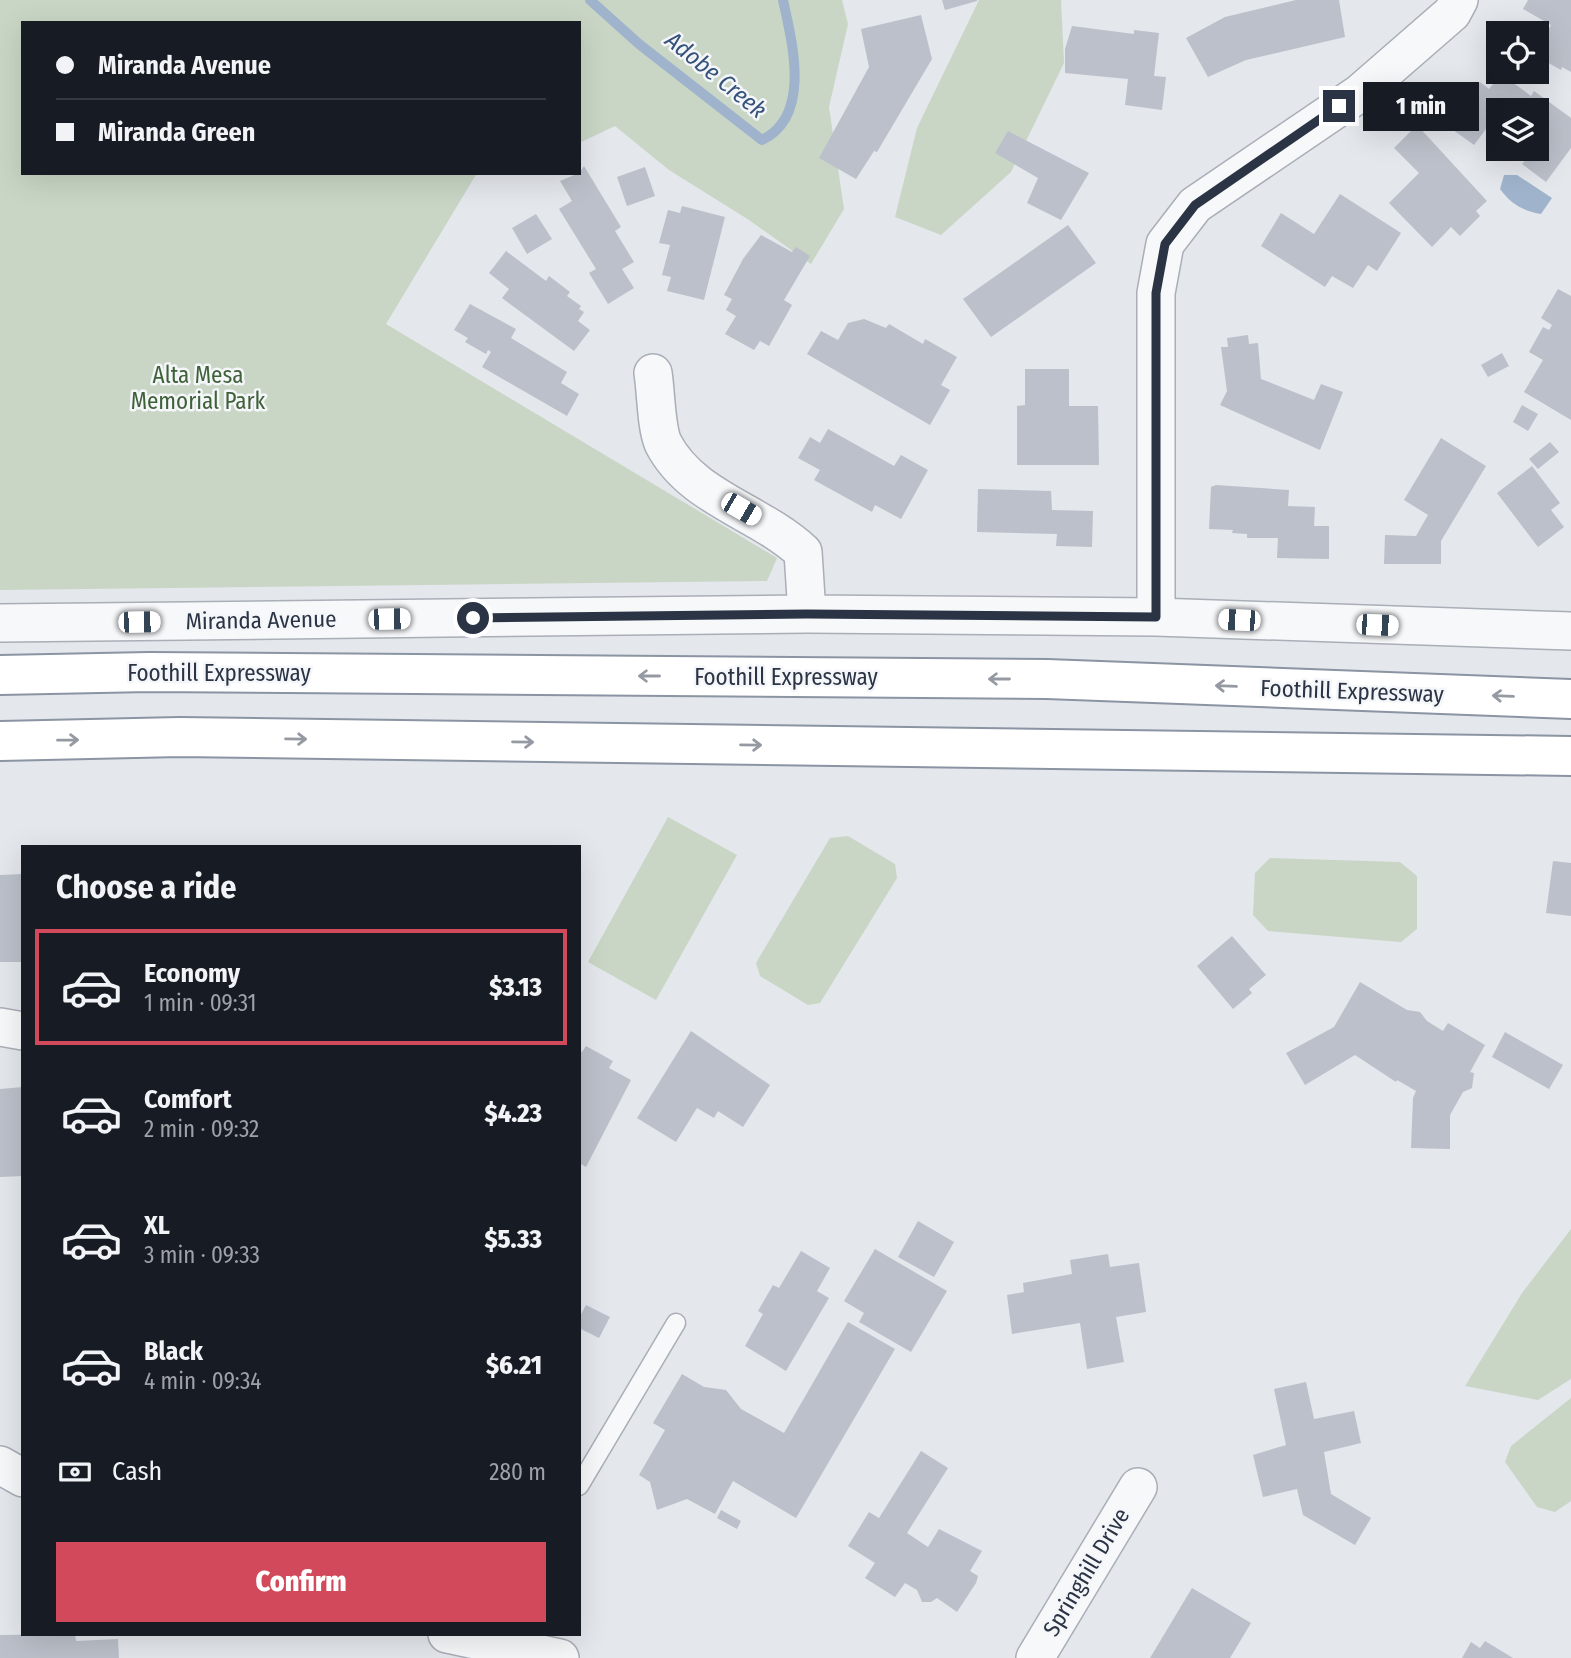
<!DOCTYPE html>
<html lang="en">
<head>
<meta charset="utf-8">
<style>
	body { margin:0; font-family:"Fira Sans Condensed",sans-serif; background:#242831; color:#f1f3f6; height:100vh; display:flex; flex-direction:column; font-size:26px; white-space:nowrap }
	* { box-sizing:border-box; margin:0 }
	p { font-size:23px; color:#9ea1a6 }
	.icon { flex:none; width:38px; height:38px; fill:none; stroke:currentColor; stroke-width:2; stroke-linecap:round; stroke-linejoin:round }
	.map { position:relative; flex:1; overflow:hidden }
	.side { position:absolute; left:21px; top:845px; width:560px; height:791px; display:flex; flex-direction:column; background:#171b24; border-radius:0px; box-shadow:0 7px 28px #0002 }
	.side>* { flex:none }
	.guide { position:absolute; left:21px; top:21px; width:560px; height:154px; border-radius:0px; box-shadow:0 7px 28px #0002; display:grid; align-content:center; height:154px; padding:0 35px; background:#171b24 }
	.controls { position:absolute; left:1486px; top:21px; display:grid; gap:14px }
	.controls a { display:grid; place-items:center; width:63px; height:63px; border-radius:0px; background:#171b24; box-shadow:0 7px 28px #0002; font-size:35px }
	.end { position:absolute; width:32px; height:32px; margin:-16px; border:9px solid #2b3445; background:#fff; box-shadow:0 0 0 4px #fff }
	.from { border-radius:50% }
	.bubble { position:absolute; height:49px; border-radius:0px; background:#171b24; box-shadow:0 7px 28px #0002; font-size:23px; font-weight:800; line-height:49px; text-align:center }
	.car { position:absolute; width:21px; height:42px; margin:-21px -10px; border-radius:9px; box-shadow:0 0 5px 2px #0007; background:linear-gradient(#fff 24%,#345 0 40%,#fff 0 76%,#345 0 86%,#fff 0) }
	.guide b { display:flex; align-items:center; gap:24px; height:66px; font-size:26px }
	.guide b+b { border-top:2px solid #363941 }
	.guide i { width:18px; height:18px; background:#f1f3f6 }
	ul { padding:0; list-style:none }
	li { display:flex; align-items:center; gap:21px; height:116px; margin:0 14px 10px; padding:0 21px; border:4px solid transparent; border-radius:0px }
	li div { flex:1 }
	li b { display:block; font-size:26px }
	li em { font-style:normal; font-weight:800 }
	li.on { border-color:#d1495b }
	li>.icon { width:63px; height:63px; stroke-width:1.5 }
	h2 { padding:0 35px; font-size:32px; line-height:84px }
	.pay { display:flex; align-items:center; gap:18px; height:77px; padding:0 35px; font-size:26px }
	.pay p { margin-inline-start:auto }
	.action { display:flex; gap:14px; margin-top:auto; padding:14px 35px }
	.action a { flex:1; height:80px; border-radius:0px; background:#d1495b; color:#fff; font-size:28px; font-weight:800; line-height:80px; text-align:center }
	.map>svg:first-child { display:block }
	.green { fill:#c9d6c5 }
	.water { fill:#9fb4cc }
	.lines { fill:none; stroke-linecap:round; stroke-linejoin:round }
	.stream { stroke:#9fb4cc; stroke-width:10 }
	.building { fill:#bbc0ca }
	.lane-casing { stroke:#a9aeb7; stroke-width:21 }
	.street-casing { stroke:#a9aeb7; stroke-width:40 }
	.highway-casing { stroke:#8b94a3; stroke-width:42 }
	.lane { stroke:#f7f8fa; stroke-width:18 }
	.street { stroke:#f7f8fa; stroke-width:37 }
	.highway { stroke:#fff; stroke-width:38 }
	.oneway { stroke:#959aa2 }
	.route { stroke:#2b3445; stroke-width:9 }
	.labels { text-anchor:middle; stroke-width:5; stroke-linejoin:round; paint-order:stroke }
	.park-label { font-size:23px; fill:#3f6138; stroke:#f4f6f9 }
	.street-label { font-size:23px; fill:#2b3445; stroke:#f4f6f9 }
	.water-label { font-size:24px; font-style:italic; fill:#34527a; stroke:#f4f6f9 }
</style>
</head>
<body>
<div class="map">
<svg width="1571" height="1658" viewBox="0 0 1571 1658">
	<rect width="100%" height="100%" fill="#e4e7ec"/>
	<path class="green" d="M 0,0 L 842,0 L 848,24 L 829,107 L 844,209 L 811,264 L 749,220 L 669,170 L 615,126 L 579,143 L 579,23 L 23,23 L 23,173 L 477,173 L 386,324 L 777,558 L 767,581 L 0,590 Z
		M 979,0 L 1061,0 L 1064,63 L 1011,172 L 941,235 L 895,217 L 917,128 Z
		M 668,817 L 737,855 L 656,1000 L 588,962 Z
		M 848,836 L 895,864 L 897,878 L 820,1003 L 808,1005 L 760,976 L 756,963 L 830,838 Z
		M 1270,858 L 1400,862 L 1417,876 L 1417,929 L 1401,942 L 1268,931 L 1253,915 L 1255,873 Z
		M 1571,1229 L 1571,1379 L 1538,1400 L 1465,1386 L 1522,1293 Z
		M 1571,1398 L 1571,1501 L 1555,1512 L 1537,1507 L 1505,1462 L 1511,1446 Z"/>
	<path class="water" d="M 1504,175 L 1517,175 L 1552,198 L 1541,214 C 1523,211 1511,204 1500,189 Z"/>
	<g class="lines">
		<path class="stream" d="M 590,0 L 639,44 L 762,140 C 812,116 792,42 783,0"/>
	</g>
	<path class="building" d="M 942,0 L 977,0 L 977,1 L 945,10 Z
		M 1296,0 L 1339,0 L 1345,37 L 1246,60 L 1208,77 L 1186,38 L 1225,17 Z
		M 1528,0 L 1571,0 L 1571,72 L 1562,67 L 1561,70 L 1538,57 L 1548,40 L 1544,38 L 1551,25 L 1523,9 Z
		M 921,15 L 932,59 L 877,152 L 874,151 L 856,179 L 819,158 L 869,67 L 861,29 Z
		M 1072,26 L 1134,34 L 1134,30 L 1159,33 L 1154,76 L 1166,77 L 1162,110 L 1125,105 L 1128,79 L 1065,73 L 1065,49 Z
		M 1501,74 L 1531,96 L 1534,91 L 1571,118 L 1571,148 L 1546,182 L 1522,164 L 1526,159 L 1512,149 L 1536,149 L 1536,110 L 1498,110 L 1498,139 L 1486,129 L 1474,145 L 1438,119 L 1459,91 L 1468,98 L 1480,82 L 1489,89 Z
		M 1417,125 L 1487,201 L 1476,211 L 1480,216 L 1460,236 L 1451,227 L 1432,247 L 1389,203 L 1419,173 L 1394,148 Z
		M 1008,131 L 1089,173 L 1061,220 L 1027,203 L 1038,178 L 995,153 Z
		M 584,166 L 621,227 L 615,231 L 634,262 L 622,269 L 634,288 L 608,304 L 589,273 L 596,269 L 559,209 L 572,201 L 560,181 L 579,173 Z
		M 645,167 L 655,196 L 627,206 L 617,177 Z
		M 1340,194 L 1401,233 L 1377,271 L 1368,265 L 1353,288 L 1332,276 L 1325,287 L 1261,246 L 1281,213 L 1314,234 Z
		M 682,206 L 725,217 L 704,300 L 667,291 L 671,277 L 662,275 L 670,245 L 659,243 L 668,210 L 680,213 Z
		M 536,214 L 552,239 L 527,254 L 512,228 Z
		M 1068,225 L 1096,263 L 991,337 L 963,299 Z
		M 761,235 L 792,252 L 796,247 L 810,256 L 784,300 L 792,305 L 769,346 L 760,341 L 754,350 L 725,334 L 736,316 L 726,310 L 732,299 L 724,295 L 743,259 Z
		M 506,251 L 546,281 L 549,276 L 570,292 L 567,296 L 581,306 L 579,309 L 584,312 L 578,321 L 590,330 L 574,351 L 502,298 L 509,289 L 489,273 Z
		M 1558,289 L 1571,296 L 1571,420 L 1524,392 L 1543,360 L 1529,352 L 1543,327 L 1549,330 L 1552,325 L 1541,318 Z
		M 470,304 L 516,329 L 511,338 L 567,372 L 561,383 L 579,394 L 567,416 L 482,367 L 491,352 L 488,350 L 486,354 L 465,342 L 468,338 L 454,330 Z
		M 864,319 L 886,328 L 889,324 L 923,344 L 925,339 L 957,357 L 941,385 L 950,390 L 930,425 L 807,354 L 821,331 L 838,340 L 848,323 Z
		M 1248,335 L 1249,344 L 1258,343 L 1261,379 L 1314,400 L 1321,384 L 1343,392 L 1320,450 L 1220,405 L 1227,391 L 1221,347 L 1228,347 L 1227,338 Z
		M 1502,353 L 1509,366 L 1488,377 L 1481,365 Z
		M 1025,369 L 1069,369 L 1069,406 L 1098,406 L 1099,465 L 1017,465 L 1017,406 L 1025,405 Z
		M 1522,405 L 1538,414 L 1528,431 L 1513,422 Z
		M 828,429 L 894,466 L 901,455 L 928,470 L 901,519 L 875,505 L 872,512 L 814,480 L 820,470 L 798,458 L 810,437 L 820,443 Z
		M 1441,438 L 1486,466 L 1441,541 L 1441,564 L 1384,564 L 1385,535 L 1416,536 L 1428,515 L 1404,500 Z
		M 1550,442 L 1559,452 L 1538,469 L 1529,459 Z
		M 1532,466 L 1560,503 L 1551,510 L 1564,527 L 1538,547 L 1497,493 Z
		M 1216,485 L 1289,490 L 1288,506 L 1315,507 L 1314,526 L 1329,526 L 1329,559 L 1277,558 L 1278,538 L 1247,538 L 1247,534 L 1232,533 L 1233,530 L 1209,529 L 1211,487 Z
		M 978,489 L 1051,491 L 1052,510 L 1093,511 L 1092,547 L 1056,546 L 1057,534 L 977,532 Z
		M 1553,861 L 1571,863 L 1571,916 L 1546,913 Z
		M 23,874 L 23,962 L 0,962 L 0,875 Z
		M 1232,936 L 1266,975 L 1249,989 L 1252,993 L 1233,1009 L 1197,966 Z
		M 1360,982 L 1407,1010 L 1420,1012 L 1427,1021 L 1443,1031 L 1448,1023 L 1485,1045 L 1470,1072 L 1474,1073 L 1472,1088 L 1463,1092 L 1450,1115 L 1450,1149 L 1411,1148 L 1413,1098 L 1416,1091 L 1397,1080 L 1396,1082 L 1355,1055 L 1305,1085 L 1286,1053 L 1334,1027 Z
		M 691,1031 L 770,1085 L 743,1127 L 718,1111 L 714,1118 L 697,1108 L 676,1142 L 637,1118 Z
		M 1505,1032 L 1563,1065 L 1549,1089 L 1492,1057 Z
		M 586,1046 L 613,1061 L 609,1068 L 631,1080 L 586,1167 L 579,1163 L 579,1050 L 582,1052 Z
		M 23,1087 L 23,1176 L 0,1177 L 0,1089 Z
		M 918,1221 L 954,1242 L 934,1277 L 898,1257 Z
		M 875,1249 L 947,1291 L 911,1352 L 859,1322 L 864,1313 L 844,1301 Z
		M 801,1251 L 830,1268 L 817,1291 L 829,1298 L 786,1371 L 745,1346 L 763,1314 L 758,1311 L 773,1285 L 779,1288 Z
		M 1108,1254 L 1110,1267 L 1139,1263 L 1146,1312 L 1116,1317 L 1124,1362 L 1087,1369 L 1080,1323 L 1012,1334 L 1007,1295 L 1024,1292 L 1023,1283 L 1072,1274 L 1070,1260 Z
		M 586,1305 L 610,1317 L 599,1338 L 579,1328 L 579,1318 Z
		M 848,1322 L 895,1349 L 796,1518 L 733,1481 L 715,1514 L 687,1499 L 657,1510 L 650,1482 L 639,1475 L 665,1430 L 653,1423 L 682,1374 L 704,1387 L 726,1390 L 741,1409 L 784,1433 Z
		M 1306,1382 L 1314,1419 L 1354,1411 L 1361,1443 L 1324,1452 L 1331,1494 L 1371,1518 L 1355,1545 L 1303,1515 L 1297,1489 L 1263,1497 L 1253,1455 L 1286,1445 L 1274,1389 Z
		M 921,1451 L 948,1468 L 907,1533 L 928,1547 L 939,1529 L 982,1551 L 970,1571 L 978,1576 L 976,1583 L 957,1612 L 937,1598 L 931,1602 L 922,1602 L 917,1590 L 905,1583 L 895,1597 L 865,1578 L 875,1563 L 848,1546 L 869,1512 L 879,1518 Z
		M 721,1510 L 741,1521 L 737,1529 L 717,1518 Z
		M 1192,1588 L 1251,1623 L 1230,1658 L 1150,1658 Z
		M 75,1634 L 76,1641 L 118,1639 L 119,1658 L 0,1658 L 0,1635 Z
		M 1485,1641 L 1513,1658 L 1462,1658 L 1471,1642 L 1480,1648 Z"/>
	<g class="lines">
		<g class="lane-casing">
			<path id="lane" d="M 579,1486 L 676,1323"/>
		</g>
		<g class="street-casing">
			<path id="street" d="M 653,373 C 656,391 656,427 663,443 C 691,498 759,511 803,552 L 807,614
				M 1156,617 L 1156,293 L 1165,244 L 1195,205 L 1360,93 L 1452,13 L 1459,0
				M 0,623 L 807,614 L 1156,617 L 1571,631
				M 0,1027 L 23,1031
				M 0,1465 L 23,1478
				M 447,1634 L 560,1658
				M 1035,1658 L 1138,1487"/>
		</g>
		<g class="highway-casing">
			<path id="highway" d="M 0,675 L 149,672 L 1047,679 L 1571,699
				M 0,741 L 180,737 L 1571,756"/>
		</g>
		<use href="#lane" class="lane"/>
		<use href="#street" class="street"/>
		<use href="#highway" class="highway"/>
	</g>
	<defs><path id="oneway-shaft" d="M-6 0H5M1.5-3L5.5 0L1.5 3" fill="none" stroke-width="1.6" stroke-linecap="round" stroke-linejoin="round" transform="scale(1.75)"/></defs>
	<g class="oneway">
		<use href="#oneway-shaft" transform="translate(649 676) rotate(-180)"/>
		<use href="#oneway-shaft" transform="translate(999 679) rotate(-180)"/>
		<use href="#oneway-shaft" transform="translate(1226 686) rotate(-178)"/>
		<use href="#oneway-shaft" transform="translate(1503 696) rotate(-178)"/>
		<use href="#oneway-shaft" transform="translate(296 739) rotate(1)"/>
		<use href="#oneway-shaft" transform="translate(68 740) rotate(-1)"/>
		<use href="#oneway-shaft" transform="translate(523 742) rotate(1)"/>
		<use href="#oneway-shaft" transform="translate(751 745) rotate(1)"/>
	</g>
	<g class="lines">
		<path class="route" d="M 473,618 L 807,614 L 1156,617 L 1156,293 L 1165,244 L 1195,205 L 1339,106"/>
	</g>
	<g class="labels">
		<g class="park-label">
			<text x="198" y="383">Alta Mesa<tspan x="198" dy="26">Memorial Park</tspan></text>
		</g>
		<g class="street-label">
			<text transform="translate(261 620) rotate(-1)" y="8">Miranda Avenue</text>
			<text x="219" y="681">Foothill Expressway</text>
			<text x="786" y="685">Foothill Expressway</text>
			<text transform="translate(1352 691) rotate(2)" y="8">Foothill Expressway</text>
			<text transform="translate(1086 1572) rotate(-59)" y="8">Springhill Drive</text>
		</g>
		<g class="water-label">
			<text transform="translate(716 75) rotate(39)" y="8">Adobe Creek</text>
		</g>
	</g>
</svg>
<div class="controls">
<a><svg class="icon" aria-label="locate" viewBox="0 0 24 24"><circle cx="12" cy="12" r="6"/><path d="M12 2v4M12 18v4M2 12h4M18 12h4"/></svg></a>
<a><svg class="icon" aria-label="layers" viewBox="0 0 24 24"><path d="M12 4l9 5-9 5-9-5zM3 14l9 5 9-5"/></svg></a>
</div>
<i class="end from" style="left:473px;top:618px"></i>
<i class="end" style="left:1339px;top:106px"></i>
<div class="bubble" style="left:1363px;top:82px;width:116px">1 min</div>
<i class="car" style="left:741px;top:509px;rotate:120deg"></i>
<i class="car" style="left:389px;top:619px;rotate:89deg"></i>
<i class="car" style="left:1239px;top:620px;rotate:272deg"></i>
<i class="car" style="left:139px;top:622px;rotate:89deg"></i>
<i class="car" style="left:1377px;top:625px;rotate:92deg"></i>
<div class="guide">
<b><i class="from"></i>Miranda Avenue</b>
<b><i></i>Miranda Green</b>
</div>
<section class="side">
<h2>Choose a ride</h2>
<ul>
<li class="on"><svg class="icon" aria-label="car" viewBox="0 0 24 24"><path d="M5 17H2v-5l4-1 3-4h7l3 4 3 1v5h-3M9 17h6M6 11h13"/><circle cx="7" cy="17" r="2"/><circle cx="17" cy="17" r="2"/></svg><div><b>Economy</b><p>1 min · 09:31</p></div><em>$3.13</em></li>
<li><svg class="icon" aria-label="car" viewBox="0 0 24 24"><path d="M5 17H2v-5l4-1 3-4h7l3 4 3 1v5h-3M9 17h6M6 11h13"/><circle cx="7" cy="17" r="2"/><circle cx="17" cy="17" r="2"/></svg><div><b>Comfort</b><p>2 min · 09:32</p></div><em>$4.23</em></li>
<li><svg class="icon" aria-label="car" viewBox="0 0 24 24"><path d="M5 17H2v-5l4-1 3-4h7l3 4 3 1v5h-3M9 17h6M6 11h13"/><circle cx="7" cy="17" r="2"/><circle cx="17" cy="17" r="2"/></svg><div><b>XL</b><p>3 min · 09:33</p></div><em>$5.33</em></li>
<li><svg class="icon" aria-label="car" viewBox="0 0 24 24"><path d="M5 17H2v-5l4-1 3-4h7l3 4 3 1v5h-3M9 17h6M6 11h13"/><circle cx="7" cy="17" r="2"/><circle cx="17" cy="17" r="2"/></svg><div><b>Black</b><p>4 min · 09:34</p></div><em>$6.21</em></li>
</ul>
<div class="pay"><svg class="icon" aria-label="cash" viewBox="0 0 24 24"><path d="M3 7h18v10H3z"/><circle cx="12" cy="12" r="2"/></svg>Cash<p>280 m</p></div>
<div class="action"><a>Confirm</a></div>
</section>
</div>
</body>
</html>
